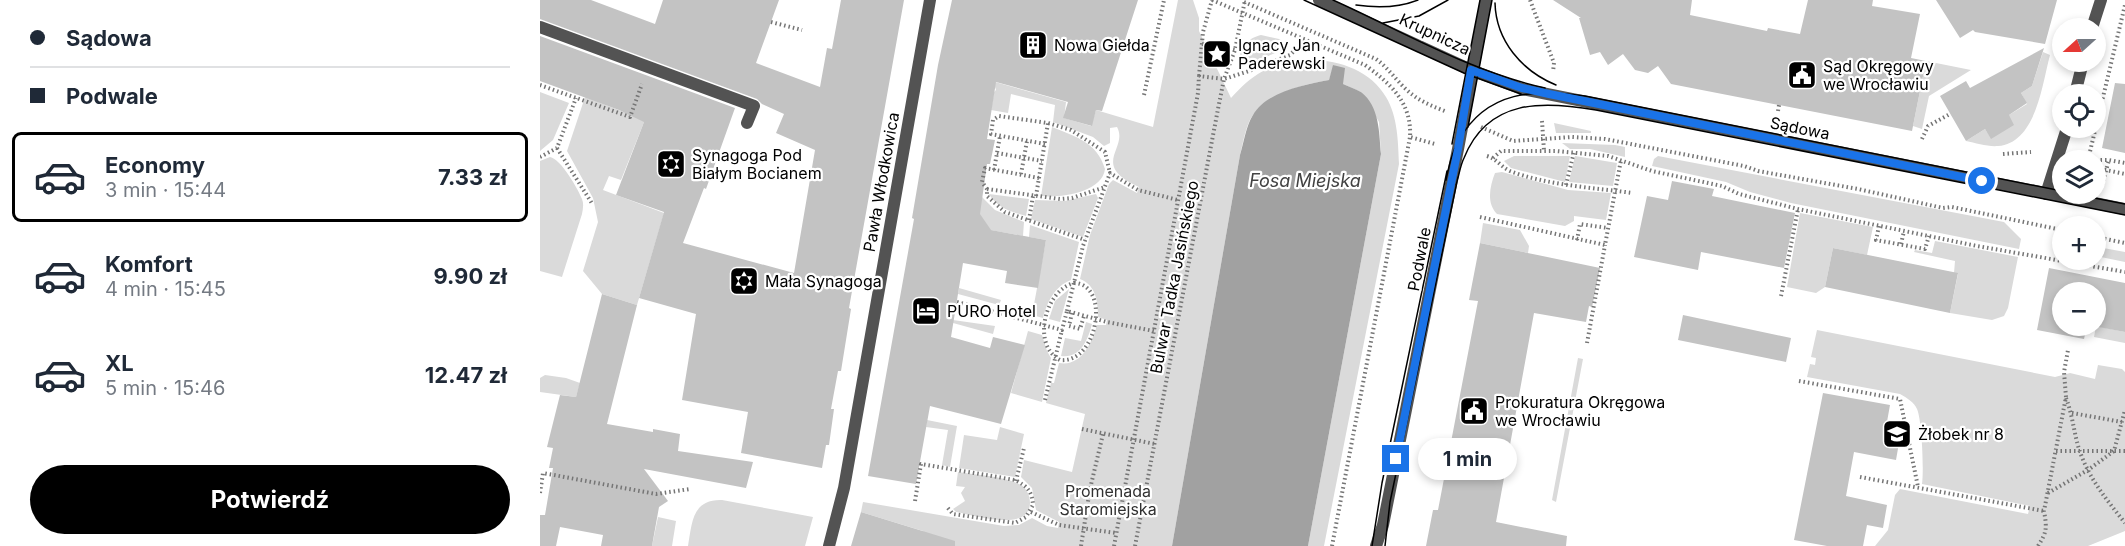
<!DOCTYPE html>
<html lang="pl">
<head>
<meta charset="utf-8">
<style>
	body { margin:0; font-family:Inter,sans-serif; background:#f6f6f7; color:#1f2937; height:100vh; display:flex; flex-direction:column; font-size:22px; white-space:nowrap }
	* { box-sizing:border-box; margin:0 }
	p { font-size:20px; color:#747a83 }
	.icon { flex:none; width:33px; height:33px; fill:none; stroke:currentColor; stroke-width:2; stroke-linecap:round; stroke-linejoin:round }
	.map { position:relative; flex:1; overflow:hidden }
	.side { display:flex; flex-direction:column; background:#fff; width:540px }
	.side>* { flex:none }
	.guide { display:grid; align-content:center; height:132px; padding:0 30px; background:#fff }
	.needle { width:39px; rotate:249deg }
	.fabs { position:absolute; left:1512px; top:18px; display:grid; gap:12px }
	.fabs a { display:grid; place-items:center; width:54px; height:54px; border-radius:50%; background:#fff; box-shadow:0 3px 9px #0003; font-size:30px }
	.end { position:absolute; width:27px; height:27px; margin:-14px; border:8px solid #1a73e8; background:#fff; box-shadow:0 0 0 3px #fff }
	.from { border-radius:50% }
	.bubble { position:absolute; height:42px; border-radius:21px; background:#fff; box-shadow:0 3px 9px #0003; font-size:20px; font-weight:700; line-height:42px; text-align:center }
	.guide b { display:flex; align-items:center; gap:21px; height:57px; font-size:22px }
	.guide b+b { border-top:2px solid #e0e1e3 }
	.guide i { width:15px; height:15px; background:#1f2937 }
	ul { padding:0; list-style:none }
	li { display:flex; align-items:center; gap:18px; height:90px; margin:0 12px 9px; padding:0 18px; border:3px solid transparent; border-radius:9px }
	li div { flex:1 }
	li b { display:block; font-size:22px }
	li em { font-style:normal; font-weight:700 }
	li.current { border-color:#000 }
	li>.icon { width:54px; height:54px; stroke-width:1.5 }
	.action { display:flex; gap:12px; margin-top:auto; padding:12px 30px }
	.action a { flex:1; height:69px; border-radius:36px; background:#000; color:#fff; font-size:24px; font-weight:700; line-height:69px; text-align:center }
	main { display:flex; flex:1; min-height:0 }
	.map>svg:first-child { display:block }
	.green { fill:#dadada }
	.water { fill:#a1a1a1 }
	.building { fill:#c3c3c3 }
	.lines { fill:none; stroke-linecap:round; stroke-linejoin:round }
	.path { stroke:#757575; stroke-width:4; stroke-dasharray:1.5 3; stroke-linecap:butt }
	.minor { stroke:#535353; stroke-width:12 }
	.tertiary { stroke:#535353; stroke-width:12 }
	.tram { stroke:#000; stroke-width:1.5 }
	.route { stroke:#1a73e8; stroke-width:8 }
	.labels { text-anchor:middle; stroke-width:4.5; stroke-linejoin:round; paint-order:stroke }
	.street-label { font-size:16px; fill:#000; stroke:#fff }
	.poi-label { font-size:16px; fill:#000; stroke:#fff; text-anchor:start }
	.park-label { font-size:16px; fill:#313131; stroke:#fff }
	.water-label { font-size:18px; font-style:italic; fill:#424242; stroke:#fff }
</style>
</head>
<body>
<main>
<section class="side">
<div class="guide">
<b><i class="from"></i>Sądowa</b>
<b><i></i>Podwale</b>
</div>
<ul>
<li class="current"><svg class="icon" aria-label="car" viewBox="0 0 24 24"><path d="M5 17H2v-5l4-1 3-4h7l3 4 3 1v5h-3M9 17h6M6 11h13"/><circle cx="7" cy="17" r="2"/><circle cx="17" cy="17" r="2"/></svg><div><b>Economy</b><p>3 min · 15:44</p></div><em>7.33 zł</em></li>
<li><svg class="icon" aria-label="car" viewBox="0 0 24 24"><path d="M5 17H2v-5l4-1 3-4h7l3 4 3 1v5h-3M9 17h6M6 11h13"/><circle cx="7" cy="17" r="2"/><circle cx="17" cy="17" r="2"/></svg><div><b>Komfort</b><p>4 min · 15:45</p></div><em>9.90 zł</em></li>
<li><svg class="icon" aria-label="car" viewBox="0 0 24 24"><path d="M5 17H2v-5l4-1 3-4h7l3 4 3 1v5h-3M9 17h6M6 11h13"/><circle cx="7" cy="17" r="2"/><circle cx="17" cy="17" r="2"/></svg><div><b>XL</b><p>5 min · 15:46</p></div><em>12.47 zł</em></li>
</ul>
<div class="action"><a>Potwierdź</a></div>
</section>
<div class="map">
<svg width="1585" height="546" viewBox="0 0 1585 546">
	<rect width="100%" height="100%" fill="#fff"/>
	<path class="green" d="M 638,0 L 653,0 L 659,18 L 659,31 L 691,98 C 701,87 710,78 723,71 C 761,51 823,57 846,97 C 858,117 858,142 859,164 L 784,546 L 768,546 L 841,154 L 839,122 L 821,92 L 803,84 L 794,65 L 789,80 C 762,85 731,92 713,115 C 706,124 703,143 700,155 L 632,546 L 388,546 L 383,531 L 321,512 L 323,502 L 464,526 L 479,525 L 492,518 L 507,526 L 518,528 L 519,522 L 496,510 L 492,488 L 481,477 L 484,460 L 532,472 L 545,414 L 506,403 L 511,383 L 514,383 L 519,363 C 541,367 552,343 557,325 L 566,325 L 567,320 L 558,317 C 558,302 556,285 540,279 L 550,235 L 569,184 L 573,180 L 597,193 L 599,187 C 549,164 589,149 577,127 L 570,128 L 570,143 L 564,146 L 553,137 L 513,122 L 515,105 L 471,94 L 468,113 L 451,110 L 454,92 L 456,90 L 455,87 L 441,78 L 526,102 L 524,118 L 551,126 L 556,110 L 613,127 Z
		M 721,35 L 739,39 L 747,44 L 746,48 L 708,65 L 702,64 C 695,50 708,38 721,35 Z
		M 1503,52 L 1510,55 C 1502,85 1496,143 1458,146 C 1448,147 1436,143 1426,141 L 1445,129 L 1451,138 L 1469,115 L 1487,104 L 1481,93 L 1492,86 Z
		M 1386,61 L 1431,70 L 1389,96 L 1382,129 L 1373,126 Z
		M 0,92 L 29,103 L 13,140 L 0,151 Z
		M 45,97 L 89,114 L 108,112 L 81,180 L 69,176 L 63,190 L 124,213 L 97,305 L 62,294 L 43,271 L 58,222 L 53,198 L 27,151 Z
		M 1014,123 L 1051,131 L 1051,133 L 1016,133 Z
		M 512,127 C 536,137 557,142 565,169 C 562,193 520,198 501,196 Z
		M 1022,143 L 1075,145 L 1085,147 L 1085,157 L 1050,149 L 1030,149 Z
		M 974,156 L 1030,156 L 1025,182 L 971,168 L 964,161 Z
		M 1035,156 L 1077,163 L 1073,186 L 1029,182 Z
		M 1118,156 L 1464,222 L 1481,239 L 1479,249 L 1251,203 L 1210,192 L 1186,182 L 1112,166 L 1114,159 Z
		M 10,157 C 21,159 38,189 42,199 C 44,204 43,209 42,214 L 22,277 L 0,271 L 0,161 Z
		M 962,172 L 1028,190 L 1071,193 L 1066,220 L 1034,216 L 1034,221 L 1025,226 L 957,214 C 946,203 950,186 955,173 Z
		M 449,194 L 489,199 L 486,216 C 472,212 457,208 449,194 Z
		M 556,194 L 558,198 L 543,237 L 491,219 L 495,200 L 525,201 Z
		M 442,197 L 455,210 L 484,222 L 483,236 L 412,223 Z
		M 1260,213 L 1333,227 L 1327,255 L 1293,248 L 1285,287 L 1276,293 L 1247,287 Z
		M 943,223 L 980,230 L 989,246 L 988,253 L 940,243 Z
		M 490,225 L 539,242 L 531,280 C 515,286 507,302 503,318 L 492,315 L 506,240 L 489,237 Z
		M 1395,241 L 1478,257 L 1468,308 L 1464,316 L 1452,320 L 1410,313 L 1418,274 L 1414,273 L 1415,261 L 1374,252 L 1375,250 L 1392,253 Z
		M 1558,247 L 1585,252 L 1585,262 L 1556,256 Z
		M 419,288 L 461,300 L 459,305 L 418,294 Z
		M 529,289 L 520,322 L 509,319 L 515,301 Z
		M 413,320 L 455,326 L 453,334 L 413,323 Z
		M 546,322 L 552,324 C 548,340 540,359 521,356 L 525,338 L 541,341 Z
		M 1556,326 L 1585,332 L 1585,343 L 1554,337 Z
		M 1277,330 L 1515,377 L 1530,373 L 1555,379 L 1558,365 L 1582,369 L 1585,372 L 1585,531 L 1548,546 L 1335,546 L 1348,530 L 1355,495 L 1360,489 L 1488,514 L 1490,506 L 1382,484 C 1384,472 1382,420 1377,409 C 1374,402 1367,398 1360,394 L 1267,377 L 1270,364 L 1275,365 L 1276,358 L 1271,357 Z
		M 488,331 L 502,335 L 507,351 L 511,358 L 502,402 L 471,393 Z
		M 1038,358 L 1043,359 L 1016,502 L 1012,500 Z
		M 5,375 L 26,378 L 40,383 L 36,397 L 0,392 L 0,378 Z
		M 387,420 L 417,426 L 410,467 L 402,465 L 408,430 L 386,427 Z
		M 460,427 L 484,434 L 475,477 L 419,468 L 424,435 L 457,440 Z
		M 418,472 C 436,475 463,476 479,484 C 486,487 490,495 490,503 C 489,533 433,515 416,512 L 413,509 L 425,501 L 421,493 L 425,487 L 416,486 Z
		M 182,500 L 273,517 L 265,546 L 148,546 C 152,523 152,499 182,500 Z
		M 118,517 L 136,521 L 132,546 L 112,546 Z"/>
	<path class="water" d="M 793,65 L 805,68 L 803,84 C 809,87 816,89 821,92 C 840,107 839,133 841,154 L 768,546 L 632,546 L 700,155 C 704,142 706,126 713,115 C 727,91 765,85 789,80 Z"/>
	<path class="building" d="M 0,0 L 51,0 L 115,24 L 123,0 L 239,0 L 216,63 L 280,87 L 287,48 L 292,49 L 301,0 L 364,0 L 309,308 L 311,309 L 301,371 L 298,371 L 291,409 L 294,409 L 289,445 L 286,445 L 282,468 L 201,453 L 208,412 L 142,400 L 156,314 L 99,298 L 124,212 L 76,195 L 104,122 L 79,110 L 0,81 L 0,36 L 195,108 L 166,189 L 164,188 L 143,243 L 254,273 L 275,150 L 236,133 L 244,114 L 222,104 L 217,99 L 0,19 Z
		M 412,0 L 598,0 L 562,111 L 556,110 L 552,126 L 523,118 L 528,102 L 456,82 L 447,139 L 455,140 L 450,164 L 447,164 L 440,214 L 451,230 L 506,240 L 498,288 L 465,283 L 467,271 L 423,263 L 411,337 L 450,348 L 453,337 L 485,345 L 461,424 L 390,406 L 376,484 L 328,476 L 374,219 L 372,218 L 398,65 Z
		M 1013,0 L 1152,0 L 1150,15 L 1227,31 L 1228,28 L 1260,34 L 1268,0 L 1333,0 L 1332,6 L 1380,14 L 1371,58 L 1386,61 L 1372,131 L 1131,84 L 1118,66 L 1108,73 L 1095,70 L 1083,54 L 1068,65 L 1060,52 L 1050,55 L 1039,18 L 1041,18 Z
		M 1396,0 L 1517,0 L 1505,44 L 1435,32 L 1433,30 L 1420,38 Z
		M 1504,48 L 1492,86 L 1481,93 L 1487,103 L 1469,115 L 1474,125 L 1451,139 L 1445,129 L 1426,141 L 1400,96 L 1426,81 L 1430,88 Z
		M 1575,83 L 1585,84 L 1585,153 L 1562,148 Z
		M 1132,181 L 1174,189 L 1172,196 L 1255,213 L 1244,268 L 1161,252 L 1158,270 L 1094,257 L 1107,196 L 1128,200 Z
		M 940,243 L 1060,268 L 1052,307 L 1049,306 L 1046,322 L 994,313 L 956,522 L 1027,536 L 1026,546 L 886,546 L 893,510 L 898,510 L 938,301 L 929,300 Z
		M 1293,248 L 1418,273 L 1410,313 L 1285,287 Z
		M 1509,268 L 1585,283 L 1585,332 L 1553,326 L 1556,326 L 1556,292 L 1522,292 L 1522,326 L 1547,326 L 1544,339 L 1497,330 Z
		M 62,294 L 97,305 L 67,424 L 113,432 L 113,429 L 140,434 L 138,451 L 213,462 L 206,488 L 104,469 L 128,501 L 119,507 L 112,546 L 61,546 L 63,535 L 20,527 L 16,546 L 0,546 L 0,515 L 5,515 L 13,468 L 9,468 L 13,448 L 7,447 L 20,395 L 36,397 Z
		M 1143,315 L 1251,338 L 1246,362 L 1138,340 Z
		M 1283,393 L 1350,405 L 1345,433 L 1360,437 L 1356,460 L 1314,452 L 1306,496 L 1347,505 L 1343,528 L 1327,525 L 1323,546 L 1287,546 L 1254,540 Z
		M 321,512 L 415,541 L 415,546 L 311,546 Z"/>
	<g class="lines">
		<path class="path" d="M 672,0 L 825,65 C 851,84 872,103 870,137 L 895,144
			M 990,0 L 1014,63 L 1013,72
			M 704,2 L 836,59 C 850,69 859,85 873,95 C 883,103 895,107 907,112
			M 231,22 L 262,30
			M 662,44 L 695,50
			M 659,76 L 663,32 L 672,0
			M 0,85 L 90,117 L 102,84
			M 604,95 L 624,0
			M 1238,111 L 1239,105
			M 1002,121 L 1004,151
			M 941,127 L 973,141 L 1032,137 L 1065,139 L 1204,166 L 1218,171 L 1318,189 L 1403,208 L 1412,207 L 1522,230
			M 1382,139 L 1388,126 L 1410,114
			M 505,144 L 451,134 L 453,120 L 459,116 L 508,123 L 531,130 L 565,152 L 570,173
			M 17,148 L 53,205
			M 457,153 L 502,161
			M 1463,154 L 1491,152
			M 947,156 C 957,159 961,167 970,171 C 1006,185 1055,188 1093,193
			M 0,157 L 17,148 L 36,98
			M 953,158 L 961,151 L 1016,151 L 1068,156 L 1112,171 L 1182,186 L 1199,194 L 1258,209 L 1437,246 L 1585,272
			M 1538,160 L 1569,160 L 1585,163
			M 1548,160 L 1585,5
			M 454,170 L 460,136
			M 1556,173 L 1566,170 L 1585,174
			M 481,174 L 487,141
			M 499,178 L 445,168 L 442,182 L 447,189 L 447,196 L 465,212 L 545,240
			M 1026,185 L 1034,152
			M 1562,185 L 1569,160
			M 447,189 L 520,199 L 532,198 L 565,187
			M 496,196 L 508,123
			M 940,217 L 1065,245 L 1081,160
			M 489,220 L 493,196
			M 1339,226 L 1336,240 L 1385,249 L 1389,236
			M 1532,226 L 1534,218
			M 1556,237 L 1585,243
			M 1037,240 L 1040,224 L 1068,228
			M 1361,244 L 1364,231
			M 534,283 C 571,284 558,364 520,360 C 491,345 505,290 534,283 Z
			M 1241,296 L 1258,209
			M 417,302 L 522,330 L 527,311 L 567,322 L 614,331
			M 527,311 L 543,246 L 570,173 L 598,190 L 638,200
			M 532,313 L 529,326 L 540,329 L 544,316
			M 1047,343 L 1065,245
			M 1259,381 L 1360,399 L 1378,487
			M 1526,398 C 1533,416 1534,435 1540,452 C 1550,480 1567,500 1585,523
			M 505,400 L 522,330
			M 1532,413 L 1582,422
			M 542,429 L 615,444
			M 1516,451 L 1585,451
			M 1320,477 L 1504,511
			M 476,481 L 484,448
			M 0,493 L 3,473 L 116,494 L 150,489
			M 1508,493 L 1548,470 L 1574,451 L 1585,410
			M 375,501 L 381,464 L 475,480 C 487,486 492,491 493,505 L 486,517 L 475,523 L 413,514 L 407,507
			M 491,512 L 519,525 L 576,533
			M 541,546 L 550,489 L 563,434
			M 574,546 L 658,93 L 659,76 L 684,79 L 709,71 L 750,55 L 765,40
			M 595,546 L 678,109 L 684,79 L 695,50 L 705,0
			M 792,546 L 870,137
			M 1498,546 C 1507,532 1507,528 1504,511 L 1526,397 L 1524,372 L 1528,350"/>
		<path class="minor" d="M 0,27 L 214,106 L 207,123
			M 1552,28 L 1561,0
			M 1535,94 L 1543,62
			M 1506,194 L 1527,128
			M 289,546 L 304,488 L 390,0"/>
		<path class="tertiary" d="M 779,0 L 931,70 L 982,89 L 1585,209
			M 836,546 L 843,525 L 918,149 L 946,0"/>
		<path class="tram" d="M 764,0 L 926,74 L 981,94
			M 793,0 C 862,31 931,72 1005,88
			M 955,3 C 956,41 982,71 1016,85
			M 816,5 C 837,8 858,8 878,0
			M 843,23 L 879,16 L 908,0
			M 928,127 L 952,0
			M 912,144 L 940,0
			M 906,180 C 909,166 912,152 919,140 C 947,90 995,89 1045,96 L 1522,191
			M 916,185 C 919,176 920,166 924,158 C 948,98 1004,101 1056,110 L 1585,215
			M 1534,194 L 1585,204
			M 832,546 L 842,483 L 907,171
			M 845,546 L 850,502 L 918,177"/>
	</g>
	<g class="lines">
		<path class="route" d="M 856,459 L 918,149 L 931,70 L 982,88 L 1009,94 L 1442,181"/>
	</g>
	<defs>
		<g id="building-square" transform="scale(1.5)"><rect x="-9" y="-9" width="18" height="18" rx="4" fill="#000" stroke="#fff"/><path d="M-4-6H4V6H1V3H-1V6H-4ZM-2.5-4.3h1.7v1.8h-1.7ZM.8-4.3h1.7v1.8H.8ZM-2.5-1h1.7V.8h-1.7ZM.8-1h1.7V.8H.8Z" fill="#fff"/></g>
		<g id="sight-square" transform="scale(1.5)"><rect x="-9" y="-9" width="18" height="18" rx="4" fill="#000" stroke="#fff"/><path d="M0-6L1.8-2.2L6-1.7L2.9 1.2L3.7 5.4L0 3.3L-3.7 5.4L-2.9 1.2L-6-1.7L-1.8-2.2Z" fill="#fff"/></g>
		<g id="civic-square" transform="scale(1.5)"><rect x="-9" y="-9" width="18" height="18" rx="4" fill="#000" stroke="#fff"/><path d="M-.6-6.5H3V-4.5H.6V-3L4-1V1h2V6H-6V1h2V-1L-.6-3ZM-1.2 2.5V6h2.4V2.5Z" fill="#fff"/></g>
		<g id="synagogue-square" transform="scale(1.5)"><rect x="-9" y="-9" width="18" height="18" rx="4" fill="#000" stroke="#fff"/><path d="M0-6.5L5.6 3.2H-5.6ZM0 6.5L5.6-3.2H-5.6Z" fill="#fff"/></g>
		<g id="hotel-square" transform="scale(1.5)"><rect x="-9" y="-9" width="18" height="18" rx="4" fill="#000" stroke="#fff"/><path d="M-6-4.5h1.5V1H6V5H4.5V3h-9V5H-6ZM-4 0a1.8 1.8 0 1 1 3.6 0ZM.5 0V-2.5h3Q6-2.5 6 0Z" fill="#fff"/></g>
		<g id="school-square" transform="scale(1.5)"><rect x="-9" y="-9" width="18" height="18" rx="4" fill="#000" stroke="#fff"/><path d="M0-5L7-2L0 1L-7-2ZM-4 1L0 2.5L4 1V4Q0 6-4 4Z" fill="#fff"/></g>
	</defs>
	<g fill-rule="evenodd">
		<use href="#building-square" x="493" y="45"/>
		<use href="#sight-square" x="677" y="54"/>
		<use href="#civic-square" x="1262" y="75"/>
		<use href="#synagogue-square" x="131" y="164"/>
		<use href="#synagogue-square" x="204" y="281"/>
		<use href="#hotel-square" x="386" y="311"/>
		<use href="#civic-square" x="934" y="411"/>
		<use href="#school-square" x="1357" y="434"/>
	</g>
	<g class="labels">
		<g class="street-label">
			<text transform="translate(895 34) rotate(25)" y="6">Krupnicza</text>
			<text transform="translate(1260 128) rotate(11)" y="6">Sądowa</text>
			<text transform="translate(341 182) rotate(-80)" y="6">Pawła Włodkowica</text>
			<text transform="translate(879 259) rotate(-79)" y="6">Podwale</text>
			<text transform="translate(634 277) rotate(-79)" y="6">Bulwar Tadka Jasińskiego</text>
		</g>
		<g class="poi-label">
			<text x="514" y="51">Nowa Giełda</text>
			<text x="698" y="51">Ignacy Jan<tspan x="698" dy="18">Paderewski</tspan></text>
			<text x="1283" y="72">Sąd Okręgowy<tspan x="1283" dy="18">we Wrocławiu</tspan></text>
			<text x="152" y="161">Synagoga Pod<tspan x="152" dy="18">Białym Bocianem</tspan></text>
			<text x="225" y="287">Mała Synagoga</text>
			<text x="407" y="317">PURO Hotel</text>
			<text x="955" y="408">Prokuratura Okręgowa<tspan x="955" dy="18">we Wrocławiu</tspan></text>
			<text x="1378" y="440">Żłobek nr 8</text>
		</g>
		<g class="park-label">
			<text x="568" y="497">Promenada<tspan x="568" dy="18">Staromiejska</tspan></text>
		</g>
		<g class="water-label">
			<text x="765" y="187">Fosa Miejska</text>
		</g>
	</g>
</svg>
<div class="fabs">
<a><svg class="needle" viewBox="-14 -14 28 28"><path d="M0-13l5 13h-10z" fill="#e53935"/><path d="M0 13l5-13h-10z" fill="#747a83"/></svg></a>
<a><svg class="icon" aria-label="locate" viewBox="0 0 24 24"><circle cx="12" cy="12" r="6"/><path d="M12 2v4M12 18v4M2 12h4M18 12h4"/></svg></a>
<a><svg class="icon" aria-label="layers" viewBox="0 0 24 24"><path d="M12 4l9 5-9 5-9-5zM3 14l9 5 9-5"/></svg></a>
<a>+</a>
<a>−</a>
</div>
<i class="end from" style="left:1442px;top:181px"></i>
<i class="end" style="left:856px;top:459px"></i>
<div class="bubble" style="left:878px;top:438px;width:99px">1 min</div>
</div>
</main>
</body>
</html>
